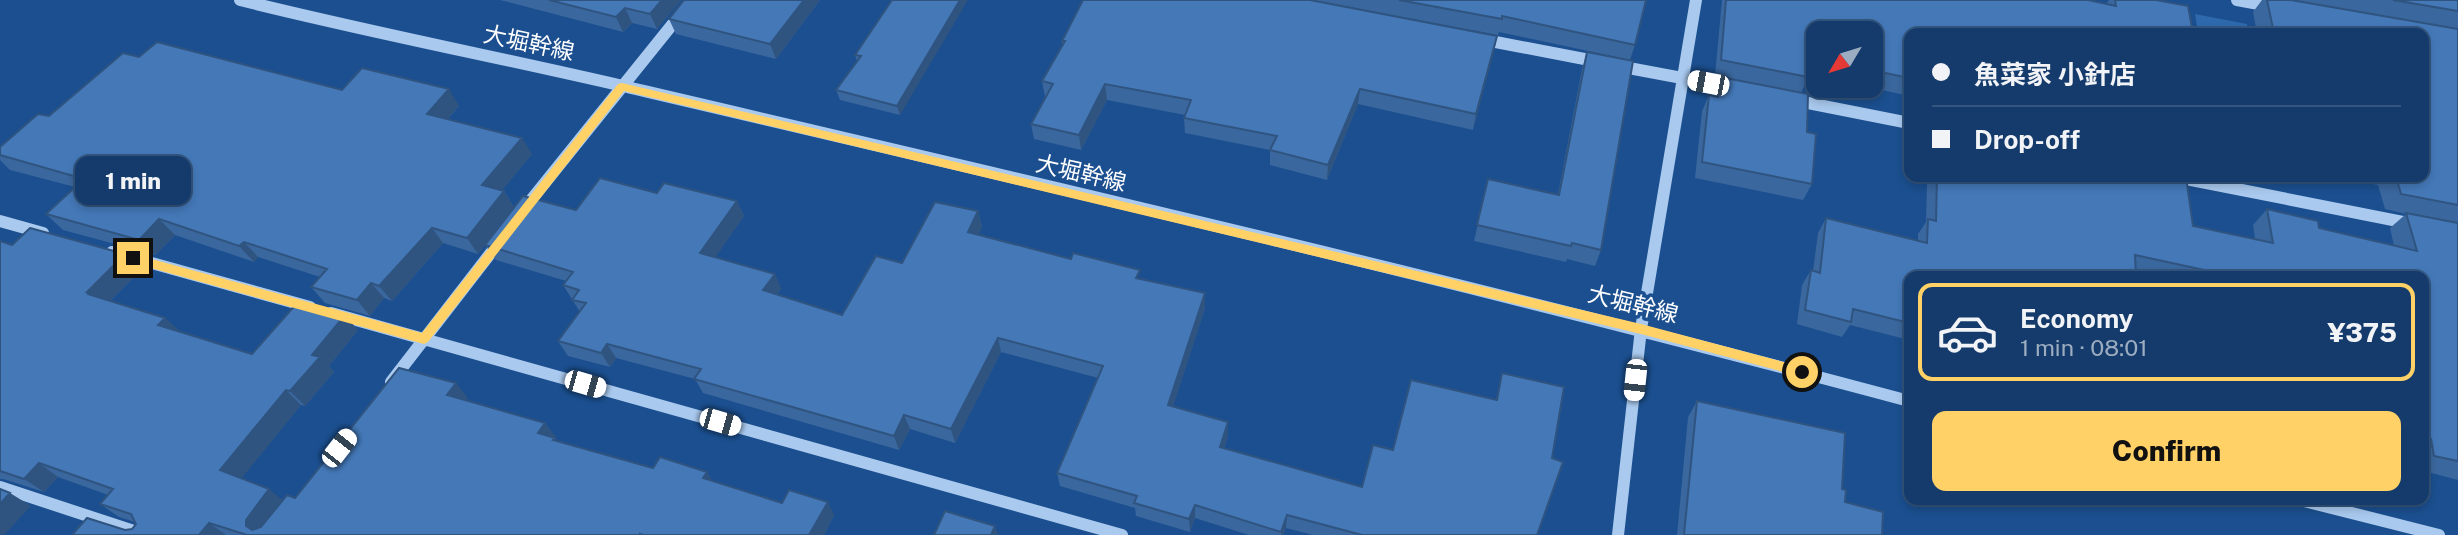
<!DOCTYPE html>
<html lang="en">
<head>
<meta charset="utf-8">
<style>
	body { margin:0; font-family:"Public Sans","Noto Sans JP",sans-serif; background:#1d4271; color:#f1f3f6; height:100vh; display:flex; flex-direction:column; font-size:26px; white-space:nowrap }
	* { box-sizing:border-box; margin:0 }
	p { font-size:23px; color:#9dadc1 }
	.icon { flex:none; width:38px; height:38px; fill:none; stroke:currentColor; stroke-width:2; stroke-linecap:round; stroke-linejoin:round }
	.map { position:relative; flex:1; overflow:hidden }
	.side { position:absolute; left:1904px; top:271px; width:525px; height:234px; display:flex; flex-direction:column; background:#143b6b; border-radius:14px; box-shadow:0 4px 10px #0003,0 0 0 2px #33557e }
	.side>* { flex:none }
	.hud { position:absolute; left:1904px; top:28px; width:525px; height:154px; border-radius:14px; box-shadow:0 4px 10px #0003,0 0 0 2px #33557e; display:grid; align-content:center; height:154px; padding:0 28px; background:#143b6b }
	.needle { width:46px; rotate:232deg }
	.tools { position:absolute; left:1806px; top:21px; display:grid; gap:14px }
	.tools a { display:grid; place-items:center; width:77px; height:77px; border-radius:14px; background:#143b6b; box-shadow:0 4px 10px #0003,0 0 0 2px #33557e; font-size:35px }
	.end { position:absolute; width:32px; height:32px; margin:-16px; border:9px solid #ffd166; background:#111; box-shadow:0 0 0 4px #111 }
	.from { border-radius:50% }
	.bubble { position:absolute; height:49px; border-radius:14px; background:#143b6b; box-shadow:0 4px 10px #0003,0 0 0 2px #33557e; font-size:23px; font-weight:800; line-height:49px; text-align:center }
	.car { position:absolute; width:21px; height:42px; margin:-21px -10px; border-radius:9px; box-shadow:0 0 5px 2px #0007; background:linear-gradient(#fff 24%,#345 0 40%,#fff 0 76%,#345 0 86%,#fff 0) }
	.hud b { display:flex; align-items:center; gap:24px; height:66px; font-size:26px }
	.hud b+b { border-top:2px solid #33557e }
	.hud i { width:18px; height:18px; background:#f1f3f6 }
	ul { padding:12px 0 0; list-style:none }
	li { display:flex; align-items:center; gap:21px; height:98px; margin:0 14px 10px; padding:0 14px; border:4px solid transparent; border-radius:14px }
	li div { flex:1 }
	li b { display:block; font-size:26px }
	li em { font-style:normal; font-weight:800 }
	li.on { border-color:#ffd166 }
	li>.icon { width:63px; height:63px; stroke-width:1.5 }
	.cta { display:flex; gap:14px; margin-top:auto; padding:14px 28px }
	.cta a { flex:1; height:80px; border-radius:14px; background:#ffd166; color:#111; font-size:28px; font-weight:800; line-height:80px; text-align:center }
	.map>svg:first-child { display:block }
	.green { fill:#2e69ad }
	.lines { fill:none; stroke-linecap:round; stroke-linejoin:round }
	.minor { stroke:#a9c9ee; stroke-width:12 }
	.wall { fill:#3a679d }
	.shaded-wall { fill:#305480 }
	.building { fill:#4478b7; stroke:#305480; stroke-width:2 }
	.route { fill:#ffd166 }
	.labels { text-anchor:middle; stroke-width:7; stroke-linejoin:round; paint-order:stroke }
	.street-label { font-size:23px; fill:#fff; stroke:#1b4f8f }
</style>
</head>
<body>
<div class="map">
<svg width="2458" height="535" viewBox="0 0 2458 535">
	<rect width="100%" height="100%" fill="#1b4f8f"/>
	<path class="green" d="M 2195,14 L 2247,24 L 2249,33 L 2198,33 Z"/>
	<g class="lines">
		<path class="minor" d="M 240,0 C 368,32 498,57 627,87 C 1055,187 1484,287 1909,401
			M 2237,0 L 2275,7
			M 1480,39 L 1600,62
			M 1618,66 L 1730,87
			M 1793,100 L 1909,123
			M 2176,177 L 2413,224
			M 523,210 L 692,0
			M 0,221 L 43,233
			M 112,252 L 310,307
			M 331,313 L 1122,535
			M 391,382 L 500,241
			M 0,487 L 146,535
			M 2300,500 L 2439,535
			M 1618,535 L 1641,329 L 1696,0"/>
	</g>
	<path class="wall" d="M 500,0 L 681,0 L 657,29 L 632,23 L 623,32 Z
		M 820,0 L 776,59 L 676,34 L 669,19 Z
		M 892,0 L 900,115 L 840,100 L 836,90 L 857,61 L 855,55 Z
		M 1312,0 L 1646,0 L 1635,45 L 1630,60 L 1499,32 L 1498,35 Z
		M 1722,0 L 2088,0 L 2106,4 L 2109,0 L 2156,0 L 1909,33 L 1909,96 L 1864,86 L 1871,86 L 1871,33 L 1818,33 L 1818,76 L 1809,74 L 1808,77 L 1801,93 L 1807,132 L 1812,184 L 1803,200 L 1695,178 L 1702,111 L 1709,95 L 1713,96 L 1720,77 L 1715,76 Z
		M 2262,0 L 2458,0 L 2458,480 L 2424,471 L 2424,276 L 2150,276 L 2136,273 L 1909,276 L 1909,340 L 1850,325 L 1842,337 L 1797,324 L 1802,285 L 1811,270 L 1813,271 L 1818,233 L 1826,218 L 1918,241 L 1918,234 L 1926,222 L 1927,184 L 1931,177 L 2186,177 L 2193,226 L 2255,239 L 2253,225 L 2267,209 L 2319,228 L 2394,246 L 2390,228 L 2406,214 L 2385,209 L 2378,185 L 2336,177 L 2424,177 L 2424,33 L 2257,33 L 2253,12 Z
		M 1497,36 L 1473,130 L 1358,104 L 1327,180 L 1270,165 L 1270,150 L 1185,133 L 1184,118 L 1185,115 L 1107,100 L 1081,150 L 1034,139 L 1031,124 L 1046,97 L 1045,97 L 1042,81 L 1062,46 L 1062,41 Z
		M 1587,52 L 1601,250 L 1595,266 L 1567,259 L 1566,262 L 1474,241 L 1488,179 L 1558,194 L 1582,69 Z
		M 139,57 L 342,90 L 459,106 L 448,119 L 532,154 L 502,190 L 504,191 L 514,207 L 576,210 L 657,193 L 737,201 L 744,216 L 715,257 L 781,288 L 777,295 L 842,315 L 902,263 L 978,211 L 982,227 L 978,235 L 1141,279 L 1205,293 L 1205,308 L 1173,406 L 1228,436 L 1224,448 L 1362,487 L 1393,450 L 1496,400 L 1502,373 L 1537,535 L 1313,535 L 1286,528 L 1283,535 L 1249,535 L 1195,518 L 1190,532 L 1136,516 L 1135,508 L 1060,486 L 1057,473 L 1098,378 L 1001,352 L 955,443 L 910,429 L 899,450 L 703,393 L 695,379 L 616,358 L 610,367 L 568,356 L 558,341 L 580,312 L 563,285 L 566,281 L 496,260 L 485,245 L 478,254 L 443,243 L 392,301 L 384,298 L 370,316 L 325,303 L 311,287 L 320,277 L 258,257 L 254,262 L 175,235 L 155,255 L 63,230 L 46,214 L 75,187 L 10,170 L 0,160 L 0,147 Z
		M 0,241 L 12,245 L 141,270 L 110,301 L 165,318 L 180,332 L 252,354 L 358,330 L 329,366 L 334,372 L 305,406 L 301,405 L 241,478 L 283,500 L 295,498 L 468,398 L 466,400 L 545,423 L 558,442 L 653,468 L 712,481 L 782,503 L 834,515 L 824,535 L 72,535 L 125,530 L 132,529 L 136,524 L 135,522 L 119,517 L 100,504 L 108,495 L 58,477 L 44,492 L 3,479 L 0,479 Z
		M 1697,401 L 1842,489 L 1845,502 L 1882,535 L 1677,535 L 1688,417 Z"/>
	<path class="shaded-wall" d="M 662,0 L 681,0 L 657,29 L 650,14 Z
		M 804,0 L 820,0 L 776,59 L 770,44 Z
		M 960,0 L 968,0 L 900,115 L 897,106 Z
		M 625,8 L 632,23 L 623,32 L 616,17 Z
		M 1497,36 L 1494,52 L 1473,130 L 1476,114 Z
		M 1105,84 L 1107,100 L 1081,150 L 1079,135 Z
		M 449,89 L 459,106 L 438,130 L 427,114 Z
		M 1360,89 L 1358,104 L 1327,180 L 1328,165 Z
		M 522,138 L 532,154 L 493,201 L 482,185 Z
		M 504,191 L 514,207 L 478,254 L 467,238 Z
		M 737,201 L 744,216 L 708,268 L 700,253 Z
		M 978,211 L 982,227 L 972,247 L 968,232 Z
		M 159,219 L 175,235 L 155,255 L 139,240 Z
		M 432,228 L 443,243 L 392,301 L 379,286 Z
		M 244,242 L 258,257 L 254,262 L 239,246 Z
		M 125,254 L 141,270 L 105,306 L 88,294 L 87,292 Z
		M 775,274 L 781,288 L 770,305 L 763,290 Z
		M 371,283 L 384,298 L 370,316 L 357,300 Z
		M 1205,293 L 1205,308 L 1169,419 L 1168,405 Z
		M 345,315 L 358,330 L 329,366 L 334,372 L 305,406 L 290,391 L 312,355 Z
		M 165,318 L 182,333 L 158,325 Z
		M 998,338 L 1001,352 L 955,443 L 951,429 Z
		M 607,344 L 616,358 L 610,367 L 601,353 Z
		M 456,383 L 468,398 L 460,409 L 447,395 Z
		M 286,390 L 301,405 L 237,484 L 220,470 Z
		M 904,415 L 910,429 L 899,450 L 894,436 Z
		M 1228,422 L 1228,436 L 1220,460 L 1220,447 Z
		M 545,423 L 556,437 L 555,438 L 566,452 L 538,433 Z
		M 39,463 L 58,477 L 44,492 L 24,479 Z
		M 707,472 L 715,485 L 703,478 Z
		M 269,489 L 285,502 L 258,535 L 246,526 L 246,520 Z
		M 10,493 L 31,506 L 4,535 L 0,535 L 0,504 Z
		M 828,502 L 834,515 L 824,535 L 809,535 Z
		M 1195,505 L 1195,518 L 1190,532 L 1189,519 Z
		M 1287,515 L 1286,528 L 1283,535 L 1281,535 Z
		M 209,523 L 226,535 L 199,535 Z
		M 995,526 L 998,535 L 991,535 Z"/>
	<path class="building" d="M 549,0 L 662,0 L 650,14 L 625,8 L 616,17 Z
		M 684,0 L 804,0 L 770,44 L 669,19 Z
		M 892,0 L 960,0 L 897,106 L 836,90 L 861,56 L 855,55 Z
		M 1083,0 L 1310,0 L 1497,36 L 1476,114 L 1360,89 L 1328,165 L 1270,150 L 1277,136 L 1184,118 L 1191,100 L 1105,84 L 1079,135 L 1031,124 L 1053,84 L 1042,81 L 1065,41 L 1062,41 Z
		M 1399,0 L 1646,0 L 1635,45 L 1502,16 L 1502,19 Z
		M 1726,0 L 2088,0 L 2116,6 L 2115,0 L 2156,0 L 2188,6 L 2193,33 L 1909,33 L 1909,78 L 1871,70 L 1871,33 L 1818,33 L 1818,58 L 1809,56 L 1808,77 L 1721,60 Z
		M 2267,0 L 2291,0 L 2458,29 L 2458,205 L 2401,194 L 2396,177 L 2424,177 L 2424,33 L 2274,33 Z
		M 2393,0 L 2458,0 L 2458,11 Z
		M 157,42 L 342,90 L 362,68 L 449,89 L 427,114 L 522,138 L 482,185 L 504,191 L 467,238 L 432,228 L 379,286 L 371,283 L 357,300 L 311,287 L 327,269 L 244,242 L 239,246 L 159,219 L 139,240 L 46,214 L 84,179 L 0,155 L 0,147 L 38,114 L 49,116 L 123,53 L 139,57 Z
		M 1587,52 L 1633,61 L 1601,250 L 1572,243 L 1571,246 L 1477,225 L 1488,179 L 1559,195 Z
		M 1720,77 L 1808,94 L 1807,132 L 1816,134 L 1812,184 L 1702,162 L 1709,95 L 1718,97 Z
		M 1937,177 L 2186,177 L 2193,226 L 2273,243 L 2267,209 L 2318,221 L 2319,228 L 2417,251 L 2406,213 L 2458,223 L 2458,461 L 2434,456 L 2431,439 L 2424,438 L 2424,276 L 2232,276 L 2135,255 L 2136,276 L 1909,276 L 1909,323 L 1853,309 L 1851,322 L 1805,310 L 1811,270 L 1820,273 L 1826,218 L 1927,243 L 1928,219 L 1936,221 Z
		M 600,178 L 657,193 L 664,183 L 737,201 L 700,253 L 775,274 L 763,290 L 842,315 L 876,256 L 902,263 L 935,202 L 978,211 L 968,232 L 1071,259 L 1073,253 L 1140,270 L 1136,278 L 1205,293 L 1168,405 L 1228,422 L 1220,447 L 1362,487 L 1373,445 L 1393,450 L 1411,380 L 1497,400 L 1502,373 L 1564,387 L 1552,458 L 1563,462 L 1537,535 L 1362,535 L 1287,515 L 1281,532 L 1195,505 L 1189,519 L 1134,503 L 1137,496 L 1057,473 L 1103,366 L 998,338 L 951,429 L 904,415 L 894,436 L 694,379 L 701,369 L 607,344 L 601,353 L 558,341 L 586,303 L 572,300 L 579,290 L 563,285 L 573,272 L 485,245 L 523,196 L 576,210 Z
		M 30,228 L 125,254 L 87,292 L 90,292 L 88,294 L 165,318 L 158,325 L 252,354 L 298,302 L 345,315 L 312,355 L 320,357 L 290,391 L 286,390 L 220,470 L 269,489 L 246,520 L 246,526 L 252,530 L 261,527 L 287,495 L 295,498 L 399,368 L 456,383 L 447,395 L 545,423 L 538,433 L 555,438 L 553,440 L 653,468 L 660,457 L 707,472 L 703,478 L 782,503 L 789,490 L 828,502 L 809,535 L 643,535 L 640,534 L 640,535 L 247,535 L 209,523 L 199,535 L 72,535 L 87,518 L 125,530 L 132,529 L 136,524 L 131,514 L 100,504 L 113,489 L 39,463 L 24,479 L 0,471 L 0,241 L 12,245 Z
		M 1697,401 L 1845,433 L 1842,489 L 1846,490 L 1845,502 L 1883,512 L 1882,535 L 1684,535 Z
		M 0,489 L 10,493 L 0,504 Z
		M 945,511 L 995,526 L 991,535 L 934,535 Z"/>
	<path class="route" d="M 622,83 L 1641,324 L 1802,367 L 1808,372 L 1802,377 L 1641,334 L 624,91 L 428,342 L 424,344 L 133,263 L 127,258 L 133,254 L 422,333 L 618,84 Z"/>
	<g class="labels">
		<g class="street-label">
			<text transform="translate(529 43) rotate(12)" y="8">大堀幹線</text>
			<text transform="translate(1081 173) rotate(13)" y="8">大堀幹線</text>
			<text transform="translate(1633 304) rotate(14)" y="8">大堀幹線</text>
		</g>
	</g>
</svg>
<div class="tools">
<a><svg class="needle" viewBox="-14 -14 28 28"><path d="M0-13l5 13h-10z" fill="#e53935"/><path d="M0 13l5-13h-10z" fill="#9dadc1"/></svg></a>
</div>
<i class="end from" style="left:1802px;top:372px"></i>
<i class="end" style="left:133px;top:258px"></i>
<div class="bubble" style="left:75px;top:156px;width:116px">1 min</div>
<i class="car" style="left:1708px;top:83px;rotate:281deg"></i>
<i class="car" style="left:1635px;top:380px;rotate:186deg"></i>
<i class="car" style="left:585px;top:384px;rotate:106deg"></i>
<i class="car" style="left:720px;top:422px;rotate:106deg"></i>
<i class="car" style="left:339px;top:448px;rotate:38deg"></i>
<div class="hud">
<b><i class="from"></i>魚菜家 小針店</b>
<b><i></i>Drop-off</b>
</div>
<section class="side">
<ul>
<li class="on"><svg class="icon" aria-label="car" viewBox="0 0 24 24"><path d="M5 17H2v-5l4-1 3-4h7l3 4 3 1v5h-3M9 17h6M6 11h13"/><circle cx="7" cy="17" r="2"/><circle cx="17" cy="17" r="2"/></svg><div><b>Economy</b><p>1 min · 08:01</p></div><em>¥375</em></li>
</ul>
<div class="cta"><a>Confirm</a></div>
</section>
</div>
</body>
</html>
